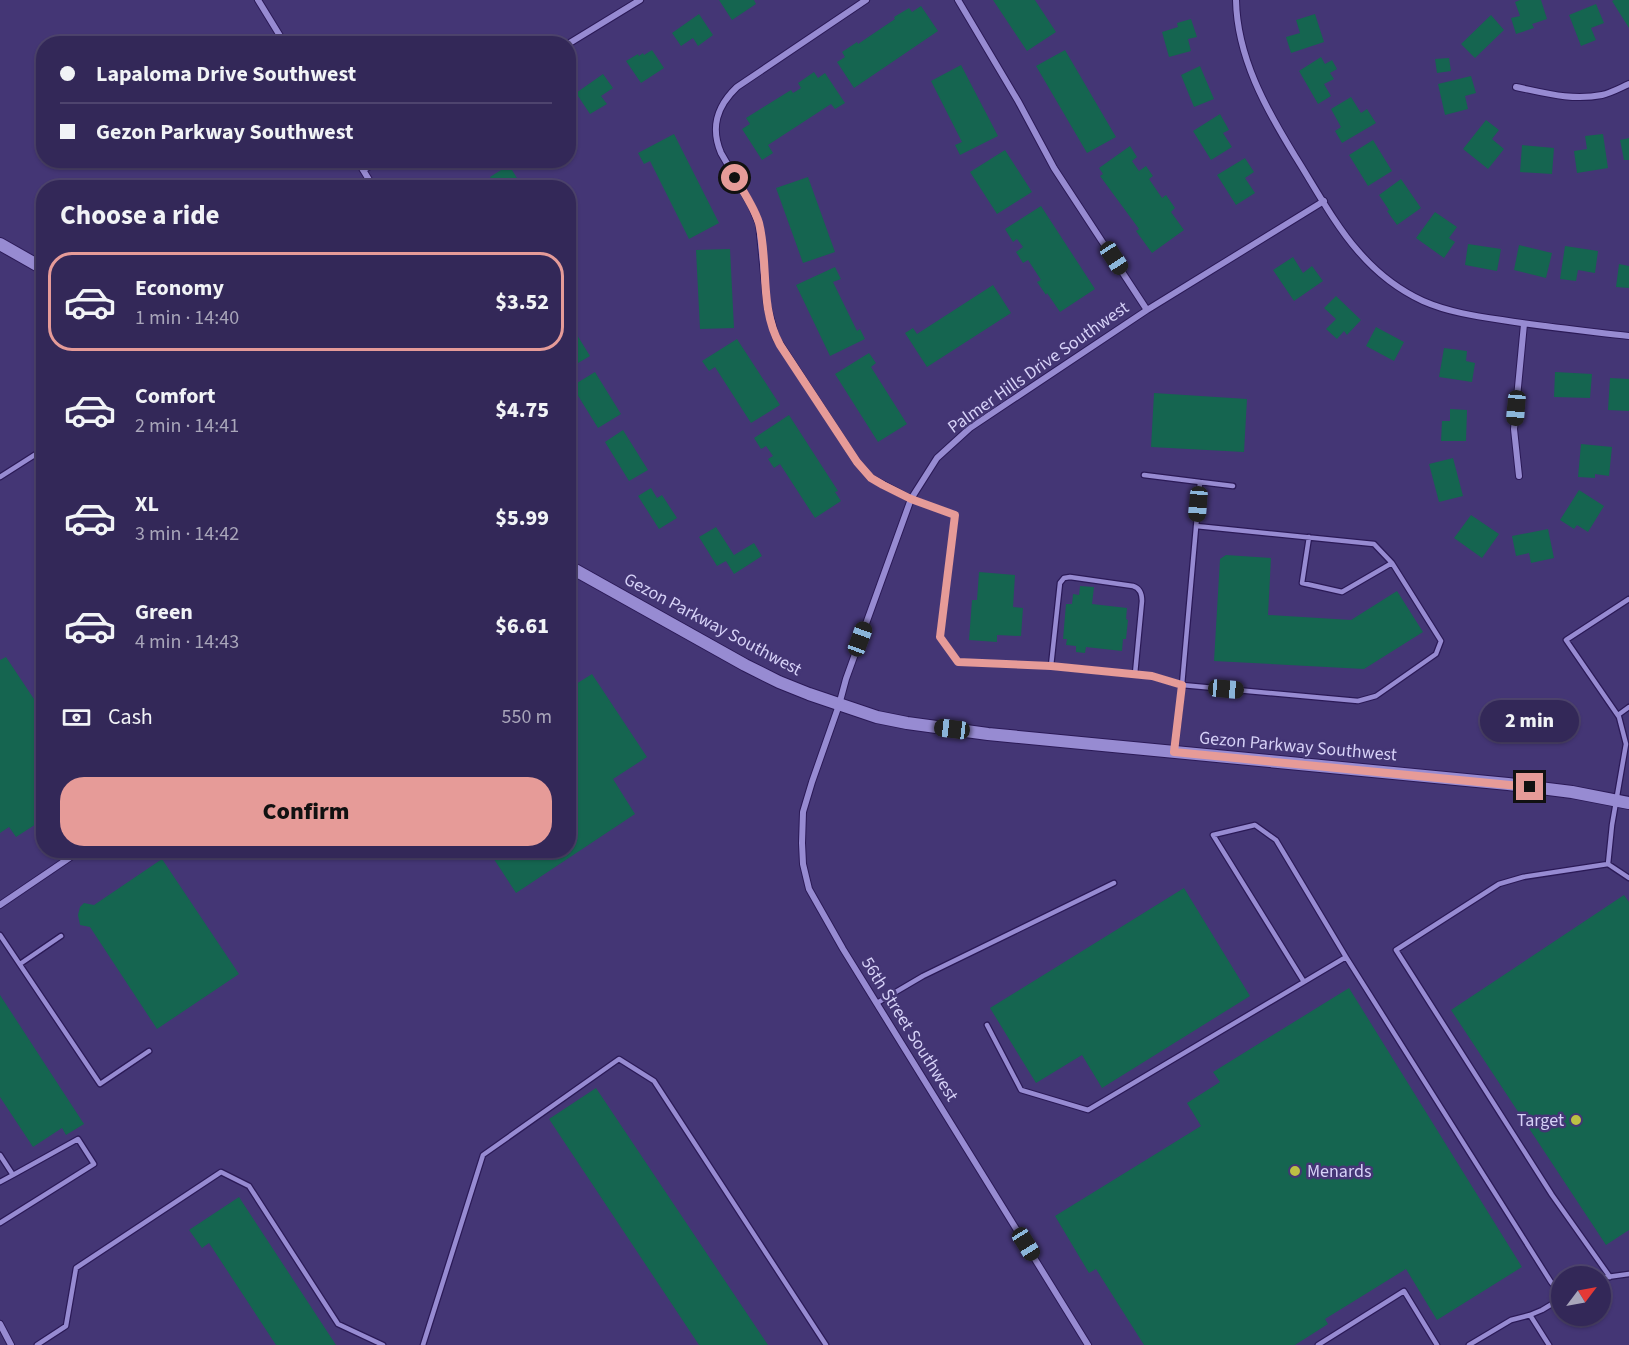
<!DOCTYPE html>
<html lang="en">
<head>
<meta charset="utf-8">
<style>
	body { margin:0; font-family:"Source Sans 3",sans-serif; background:#3b305e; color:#f1f3f6; height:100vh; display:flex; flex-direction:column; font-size:22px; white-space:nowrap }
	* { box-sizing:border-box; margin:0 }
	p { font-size:20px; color:#a9a6ba }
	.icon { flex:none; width:33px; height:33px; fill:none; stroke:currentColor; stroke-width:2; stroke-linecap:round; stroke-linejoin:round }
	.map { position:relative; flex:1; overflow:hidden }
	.side { position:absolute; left:36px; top:180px; width:540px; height:678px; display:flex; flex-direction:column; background:#332858; border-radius:24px; box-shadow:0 2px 4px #0004,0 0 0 2px #4e446e }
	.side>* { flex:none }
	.guide { position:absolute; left:36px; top:36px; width:540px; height:132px; border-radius:24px; box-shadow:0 2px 4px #0004,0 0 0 2px #4e446e; display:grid; align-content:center; height:132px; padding:0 24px; background:#332858 }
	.needle { width:39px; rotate:58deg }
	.fabs { position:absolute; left:1551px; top:1266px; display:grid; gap:12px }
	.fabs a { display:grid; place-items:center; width:60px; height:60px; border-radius:50%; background:#332858; box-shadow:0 2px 4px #0004,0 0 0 2px #4e446e; font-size:30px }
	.end { position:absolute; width:27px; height:27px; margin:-14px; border:8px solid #e69b98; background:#111; box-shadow:0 0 0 3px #111 }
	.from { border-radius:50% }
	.bubble { position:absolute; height:42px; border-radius:21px; background:#332858; box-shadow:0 2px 4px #0004,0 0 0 2px #4e446e; font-size:20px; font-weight:800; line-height:42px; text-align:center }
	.car { position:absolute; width:18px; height:36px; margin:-18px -9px; border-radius:8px; box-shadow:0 0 4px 2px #0007; background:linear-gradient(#222 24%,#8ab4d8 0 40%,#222 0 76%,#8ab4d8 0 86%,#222 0) }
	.guide b { display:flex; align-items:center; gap:21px; height:57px; font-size:22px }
	.guide b+b { border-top:2px solid #4e446e }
	.guide i { width:15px; height:15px; background:#f1f3f6 }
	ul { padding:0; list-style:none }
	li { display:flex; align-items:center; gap:18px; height:99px; margin:0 12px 9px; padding:0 12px; border:3px solid transparent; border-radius:24px }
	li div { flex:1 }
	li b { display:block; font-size:22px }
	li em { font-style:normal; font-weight:800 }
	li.current { border-color:#e69b98 }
	li>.icon { width:54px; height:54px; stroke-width:1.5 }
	h2 { padding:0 24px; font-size:27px; line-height:72px }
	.pay { display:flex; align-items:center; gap:15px; height:66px; padding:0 24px; font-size:22px }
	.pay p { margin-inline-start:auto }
	.action { display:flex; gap:12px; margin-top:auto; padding:12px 24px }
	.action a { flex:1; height:69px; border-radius:24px; background:#e69b98; color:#111; font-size:24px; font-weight:800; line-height:69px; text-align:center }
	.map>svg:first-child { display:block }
	.building { fill:#156550 }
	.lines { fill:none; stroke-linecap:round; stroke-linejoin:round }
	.lane-casing { stroke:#2b1a57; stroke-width:7 }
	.street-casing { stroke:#2b1a57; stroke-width:8 }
	.secondary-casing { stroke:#2b1a57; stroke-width:14 }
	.lane { stroke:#978bd2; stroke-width:4.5 }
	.street { stroke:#978bd2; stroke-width:6 }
	.secondary { stroke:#978bd2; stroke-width:12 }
	.route { stroke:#e69b98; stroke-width:8 }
	.poi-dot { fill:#bcc044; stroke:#443675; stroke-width:2 }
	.labels { text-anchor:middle; stroke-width:5; stroke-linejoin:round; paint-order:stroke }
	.street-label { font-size:18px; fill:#d6d1f7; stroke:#443675 }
	.poi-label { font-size:18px; fill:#d6d1f7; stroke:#443675; text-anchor:end }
</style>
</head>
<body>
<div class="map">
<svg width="1629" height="1345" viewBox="0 0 1629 1345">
	<rect width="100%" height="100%" fill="#443675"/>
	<path class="building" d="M 719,0 L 754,0 L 756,4 L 732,20 Z
		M 993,0 L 1035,0 L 1056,32 L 1027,51 Z
		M 1520,0 L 1541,0 L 1547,19 L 1532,24 L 1534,28 L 1516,34 L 1511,18 L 1520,16 L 1515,2 Z
		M 1614,0 L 1629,0 L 1629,28 L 1612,1 Z
		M 1596,4 L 1604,23 L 1591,28 L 1596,40 L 1581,46 L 1569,15 Z
		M 921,6 L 938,31 L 854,88 L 837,62 L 845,57 L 842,52 L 857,42 L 858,44 L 895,19 L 894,17 L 909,8 L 912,12 Z
		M 699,14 L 713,35 L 698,46 L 693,38 L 681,46 L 672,33 Z
		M 1315,14 L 1324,42 L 1291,53 L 1286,37 L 1300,33 L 1296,20 Z
		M 1491,15 L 1504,30 L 1475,58 L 1461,44 Z
		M 1191,19 L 1197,37 L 1188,39 L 1191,51 L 1169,57 L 1162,32 L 1178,27 L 1177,23 Z
		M 652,50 L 664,68 L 641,83 L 626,61 L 638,54 L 639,56 L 643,53 L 644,55 Z
		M 1065,50 L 1116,137 L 1087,153 L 1036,66 Z
		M 1321,57 L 1325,64 L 1332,60 L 1337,69 L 1330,73 L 1334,79 L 1324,84 L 1331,96 L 1318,104 L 1299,71 Z
		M 1449,58 L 1451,71 L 1437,73 L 1435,59 Z
		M 961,65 L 998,136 L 960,155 L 955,145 L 962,142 L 931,81 Z
		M 1200,66 L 1214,99 L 1194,107 L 1181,75 Z
		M 814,72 L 818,78 L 825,73 L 845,103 L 835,109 L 831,104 L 768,145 L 773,153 L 762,160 L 742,129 L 750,124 L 746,118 L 791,90 L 793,93 L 801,88 L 798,83 Z
		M 603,74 L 613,88 L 601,96 L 607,104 L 590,114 L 576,93 Z
		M 1471,76 L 1476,93 L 1465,96 L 1468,109 L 1445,115 L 1438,84 Z
		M 1351,97 L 1361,113 L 1367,109 L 1376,123 L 1342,143 L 1335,131 L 1341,127 L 1331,109 Z
		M 1220,114 L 1229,130 L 1223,133 L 1232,147 L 1211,160 L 1193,131 Z
		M 1486,120 L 1499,130 L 1492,139 L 1504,149 L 1488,169 L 1463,149 Z
		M 674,134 L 719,223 L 689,239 L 650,161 L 644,164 L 638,153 Z
		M 1603,134 L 1608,168 L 1577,173 L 1574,151 L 1587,149 L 1585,136 Z
		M 1629,138 L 1629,160 L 1624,160 L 1620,140 Z
		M 1373,140 L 1392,171 L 1368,186 L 1349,155 Z
		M 1522,145 L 1554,148 L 1552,174 L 1520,172 Z
		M 1130,146 L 1137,157 L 1132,161 L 1139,171 L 1146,166 L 1153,176 L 1149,179 L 1162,198 L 1166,195 L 1175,208 L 1171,212 L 1184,230 L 1152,253 L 1136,231 L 1139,229 L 1100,176 L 1103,174 L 1099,168 Z
		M 1005,150 L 1032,192 L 997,214 L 970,172 Z
		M 1245,158 L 1254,172 L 1245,178 L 1255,193 L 1236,205 L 1217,175 Z
		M 509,165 L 523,188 L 497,188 L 490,177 Z
		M 808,177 L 835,252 L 803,263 L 776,188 Z
		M 1401,179 L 1421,208 L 1397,225 L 1387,211 L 1389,210 L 1379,195 Z
		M 1041,206 L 1095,289 L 1060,312 L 1047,293 L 1046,295 L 1037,282 L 1041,280 L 1028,260 L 1023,263 L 1016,252 L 1023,247 L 1017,239 L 1013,242 L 1005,229 Z
		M 1435,212 L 1457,227 L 1449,238 L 1455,242 L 1444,258 L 1416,238 Z
		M 1468,244 L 1501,249 L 1497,271 L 1465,265 Z
		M 1519,245 L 1552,253 L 1546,278 L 1514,270 Z
		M 1565,246 L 1598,251 L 1595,273 L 1578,270 L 1576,281 L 1560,279 Z
		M 730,249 L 734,328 L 700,329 L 696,250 Z
		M 1293,257 L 1303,273 L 1312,266 L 1323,281 L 1294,301 L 1273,270 Z
		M 1619,264 L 1629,266 L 1629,288 L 1616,287 Z
		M 835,267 L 841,279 L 833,282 L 857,331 L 860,329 L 865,339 L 830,356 L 796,285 Z
		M 993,285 L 1011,313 L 927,367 L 905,333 L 913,328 L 917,334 Z
		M 1336,296 L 1361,320 L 1347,335 L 1344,331 L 1337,339 L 1326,329 L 1336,319 L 1324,308 Z
		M 1376,327 L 1404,342 L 1394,361 L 1366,346 Z
		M 574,330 L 590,356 L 568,369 L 568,333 Z
		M 737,339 L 780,405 L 751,423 L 715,367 L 709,371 L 702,361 Z
		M 1444,348 L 1467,351 L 1466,361 L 1475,363 L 1472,382 L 1439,377 Z
		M 869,353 L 876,363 L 871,367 L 907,424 L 878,442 L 835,374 Z
		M 595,372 L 621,414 L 598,428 L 572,386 Z
		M 1555,372 L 1592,374 L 1590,398 L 1554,397 Z
		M 1610,378 L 1629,379 L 1629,411 L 1608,410 Z
		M 1154,393 L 1247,399 L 1244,452 L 1151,447 Z
		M 1450,409 L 1467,410 L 1466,441 L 1441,441 L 1442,421 L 1450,421 Z
		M 789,415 L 838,491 L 835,492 L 841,501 L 815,518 L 780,464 L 774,468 L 768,459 L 773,456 L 766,446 L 761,449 L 754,438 Z
		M 623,430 L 648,470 L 629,481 L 605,442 Z
		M 1581,444 L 1612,447 L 1609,476 L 1595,474 L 1595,478 L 1578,477 Z
		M 1453,458 L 1463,496 L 1439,502 L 1429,464 Z
		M 651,488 L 657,498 L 662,495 L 677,518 L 659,529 L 638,496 Z
		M 1579,490 L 1604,506 L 1588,532 L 1577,525 L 1574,529 L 1560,520 Z
		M 1471,515 L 1499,534 L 1482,558 L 1454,538 Z
		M 716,527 L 734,555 L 754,543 L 762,556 L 734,574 L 726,561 L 717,566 L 699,537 Z
		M 1548,529 L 1554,558 L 1531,563 L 1529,553 L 1516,556 L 1512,536 Z
		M 1226,555 L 1271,558 L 1268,615 L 1351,620 L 1397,591 L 1423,632 L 1364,669 L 1214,661 L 1220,559 Z
		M 979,572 L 1015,575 L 1013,607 L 1023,608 L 1021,636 L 997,635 L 997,642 L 969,640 L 972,600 L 977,600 Z
		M 1080,586 L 1094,587 L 1092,604 L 1127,608 L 1126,619 L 1128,620 L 1126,639 L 1123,639 L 1122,651 L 1086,647 L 1085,653 L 1076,652 L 1076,646 L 1066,645 L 1067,639 L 1063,639 L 1066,604 L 1072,604 L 1073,594 L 1079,595 Z
		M 6,657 L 44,714 L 44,819 L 16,837 L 9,827 L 0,833 L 0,660 Z
		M 592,674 L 647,757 L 613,779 L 635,814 L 516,893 L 488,850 L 568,850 L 568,689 Z
		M 162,859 L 239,974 L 157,1029 L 90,927 L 80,925 L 78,915 L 80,907 L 84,903 L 94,905 Z
		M 1184,888 L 1250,996 L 1102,1088 L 1082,1055 L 1036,1083 L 990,1008 Z
		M 1624,895 L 1629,902 L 1629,1230 L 1606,1245 L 1451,1010 Z
		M 1349,988 L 1522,1267 L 1437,1320 L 1406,1269 L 1325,1319 L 1328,1324 L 1295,1345 L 1144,1345 L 1096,1269 L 1089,1273 L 1055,1216 L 1201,1126 L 1187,1103 L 1220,1082 L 1213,1072 Z
		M 0,995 L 84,1124 L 66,1135 L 62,1128 L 33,1147 L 0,1097 Z
		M 596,1088 L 768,1345 L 699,1345 L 549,1119 Z
		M 239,1197 L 336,1345 L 276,1345 L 209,1243 L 202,1248 L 189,1230 Z"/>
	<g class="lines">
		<g class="lane-casing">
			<path id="lane" d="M 1144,475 L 1200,482
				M 0,477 L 44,449
				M 911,499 L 955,515 L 940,637 L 958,662 L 1051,666
				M 1309,537 L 1302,583 L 1342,592 L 1392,563
				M 1135,674 L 1142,601 C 1142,594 1140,588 1133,586 L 1070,577 L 1064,578 L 1060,583 L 1051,666 L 1152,676 L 1182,685 L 1358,701 L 1376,696 L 1436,654 L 1441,641 L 1392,563 L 1374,544 L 1196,526
				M 1618,715 L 1629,707
				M 1175,750 L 1182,685 L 1200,482 L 1233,486
				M 1608,864 L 1612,825 L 1626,744 L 1619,717 L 1566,640 L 1629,599
				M 0,935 L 100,1084 L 149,1051
				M 20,964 L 61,936
				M 1304,982 L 1213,835 L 1255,825 L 1276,840 L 1346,957
				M 877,1003 L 923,976 L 1114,883
				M 987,1025 L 1021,1090 L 1088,1110 L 1346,957 L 1551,1282 L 1562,1295
				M 0,1155 L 13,1175 L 78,1139 L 94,1164 L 0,1223
				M 0,1182 L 13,1175
				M 1610,1277 L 1552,1195 L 1396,950 L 1499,884 L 1523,877 L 1608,864 L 1629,878
				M 1600,1278 L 1629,1274
				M 37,1345 L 66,1326 L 76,1268 L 221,1172 L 249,1186 L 338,1324 L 383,1345
				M 423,1345 L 483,1155 L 619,1059 L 654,1081 L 826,1345
				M 1318,1345 L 1404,1291 L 1437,1345
				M 1469,1345 L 1511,1320 L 1530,1315
				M 1549,1345 L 1530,1315 L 1542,1310 L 1562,1298"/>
		</g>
		<g class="street-casing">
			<path id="street" d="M 258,0 L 285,44
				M 866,0 L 737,87 C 717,106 710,127 721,153 L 751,205 L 759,224 L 767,305 L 776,338 L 857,462 L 871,478 L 911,499
				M 958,0 L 1018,101 L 1054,168 L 1147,310
				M 1236,0 C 1237,57 1266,109 1295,156 C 1314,186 1335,225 1358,251 C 1376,272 1397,289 1423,301 C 1448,312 1475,316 1502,320 C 1544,327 1587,331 1629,336
				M 568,44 L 640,0
				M 1516,87 C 1545,93 1572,101 1602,95 C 1611,93 1620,88 1629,84
				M 357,160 L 374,188
				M 363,170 L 380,160
				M 1519,476 L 1514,429 L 1524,324
				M 0,905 L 81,850
				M 0,1324 L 11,1345
				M 1088,1345 L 843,949 L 809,889 L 803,864 L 802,843 L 803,812 L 812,782 L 839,705 L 846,679 L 911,499 L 937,458 L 970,428 L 1147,310 L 1324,201"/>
		</g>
		<g class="secondary-casing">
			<path id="secondary" d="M 0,244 L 44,269
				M 568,566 L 745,665 L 779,682 L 809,694 L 877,717 L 907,723 L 988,734 L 1508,784 L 1572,792 L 1629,803"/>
		</g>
		<use href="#lane" class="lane"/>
		<use href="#street" class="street"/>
		<use href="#secondary" class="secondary"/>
	</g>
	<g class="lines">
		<path class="route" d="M 735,178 C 744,192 754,207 759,223 C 769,263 759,307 780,345 L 857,462 L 871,478 L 883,485 L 911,499 L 955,515 L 940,637 L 958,662 L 1051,666 L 1152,676 L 1182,685 L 1174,752 L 1530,787"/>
	</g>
	<g class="poi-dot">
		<circle cx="1576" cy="1120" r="6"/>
		<circle cx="1295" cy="1171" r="6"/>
	</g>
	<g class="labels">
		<g class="street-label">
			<text transform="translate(1038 367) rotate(-35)" y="6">Palmer Hills Drive Southwest</text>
			<text transform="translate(713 624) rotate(28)" y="6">Gezon Parkway Southwest</text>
			<text transform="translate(1298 746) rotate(5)" y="6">Gezon Parkway Southwest</text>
			<text transform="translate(910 1029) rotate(58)" y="6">56th Street Southwest</text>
		</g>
		<g class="poi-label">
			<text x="1564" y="1126">Target</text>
			<text x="1307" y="1177" text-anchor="start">Menards</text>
		</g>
	</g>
</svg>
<div class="fabs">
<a><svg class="needle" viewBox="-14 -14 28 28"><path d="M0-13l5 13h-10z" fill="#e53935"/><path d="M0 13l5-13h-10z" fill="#a9a6ba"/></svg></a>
</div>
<i class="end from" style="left:735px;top:178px"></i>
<i class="end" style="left:1530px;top:787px"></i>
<div class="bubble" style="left:1480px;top:700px;width:99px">2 min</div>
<i class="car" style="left:1114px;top:258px;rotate:147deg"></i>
<i class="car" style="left:1516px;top:408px;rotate:185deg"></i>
<i class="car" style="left:1198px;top:504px;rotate:185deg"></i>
<i class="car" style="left:860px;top:639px;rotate:20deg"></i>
<i class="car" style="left:1226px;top:689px;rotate:95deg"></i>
<i class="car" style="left:952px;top:729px;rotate:277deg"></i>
<i class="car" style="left:1026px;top:1244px;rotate:148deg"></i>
<div class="guide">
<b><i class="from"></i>Lapaloma Drive Southwest</b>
<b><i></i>Gezon Parkway Southwest</b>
</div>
<section class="side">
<h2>Choose a ride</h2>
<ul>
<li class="current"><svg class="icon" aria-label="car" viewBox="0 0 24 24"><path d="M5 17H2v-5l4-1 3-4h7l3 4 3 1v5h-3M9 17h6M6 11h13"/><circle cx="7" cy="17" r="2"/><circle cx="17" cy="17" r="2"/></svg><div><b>Economy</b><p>1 min · 14:40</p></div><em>$3.52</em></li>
<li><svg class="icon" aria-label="car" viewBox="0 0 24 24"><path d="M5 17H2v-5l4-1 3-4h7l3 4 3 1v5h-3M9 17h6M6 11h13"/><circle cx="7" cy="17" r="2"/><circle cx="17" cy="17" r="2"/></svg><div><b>Comfort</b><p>2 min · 14:41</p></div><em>$4.75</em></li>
<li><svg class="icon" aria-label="car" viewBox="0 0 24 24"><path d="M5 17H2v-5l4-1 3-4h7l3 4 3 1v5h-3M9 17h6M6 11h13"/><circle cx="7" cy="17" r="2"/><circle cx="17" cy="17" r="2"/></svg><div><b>XL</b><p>3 min · 14:42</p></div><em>$5.99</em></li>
<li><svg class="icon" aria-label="car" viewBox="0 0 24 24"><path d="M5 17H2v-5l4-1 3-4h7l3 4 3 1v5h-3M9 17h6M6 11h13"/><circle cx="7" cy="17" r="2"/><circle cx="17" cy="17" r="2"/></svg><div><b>Green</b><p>4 min · 14:43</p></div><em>$6.61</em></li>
</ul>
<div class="pay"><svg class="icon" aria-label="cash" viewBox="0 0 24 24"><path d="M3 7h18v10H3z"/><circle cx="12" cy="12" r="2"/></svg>Cash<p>550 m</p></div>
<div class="action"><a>Confirm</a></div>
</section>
</div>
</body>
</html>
